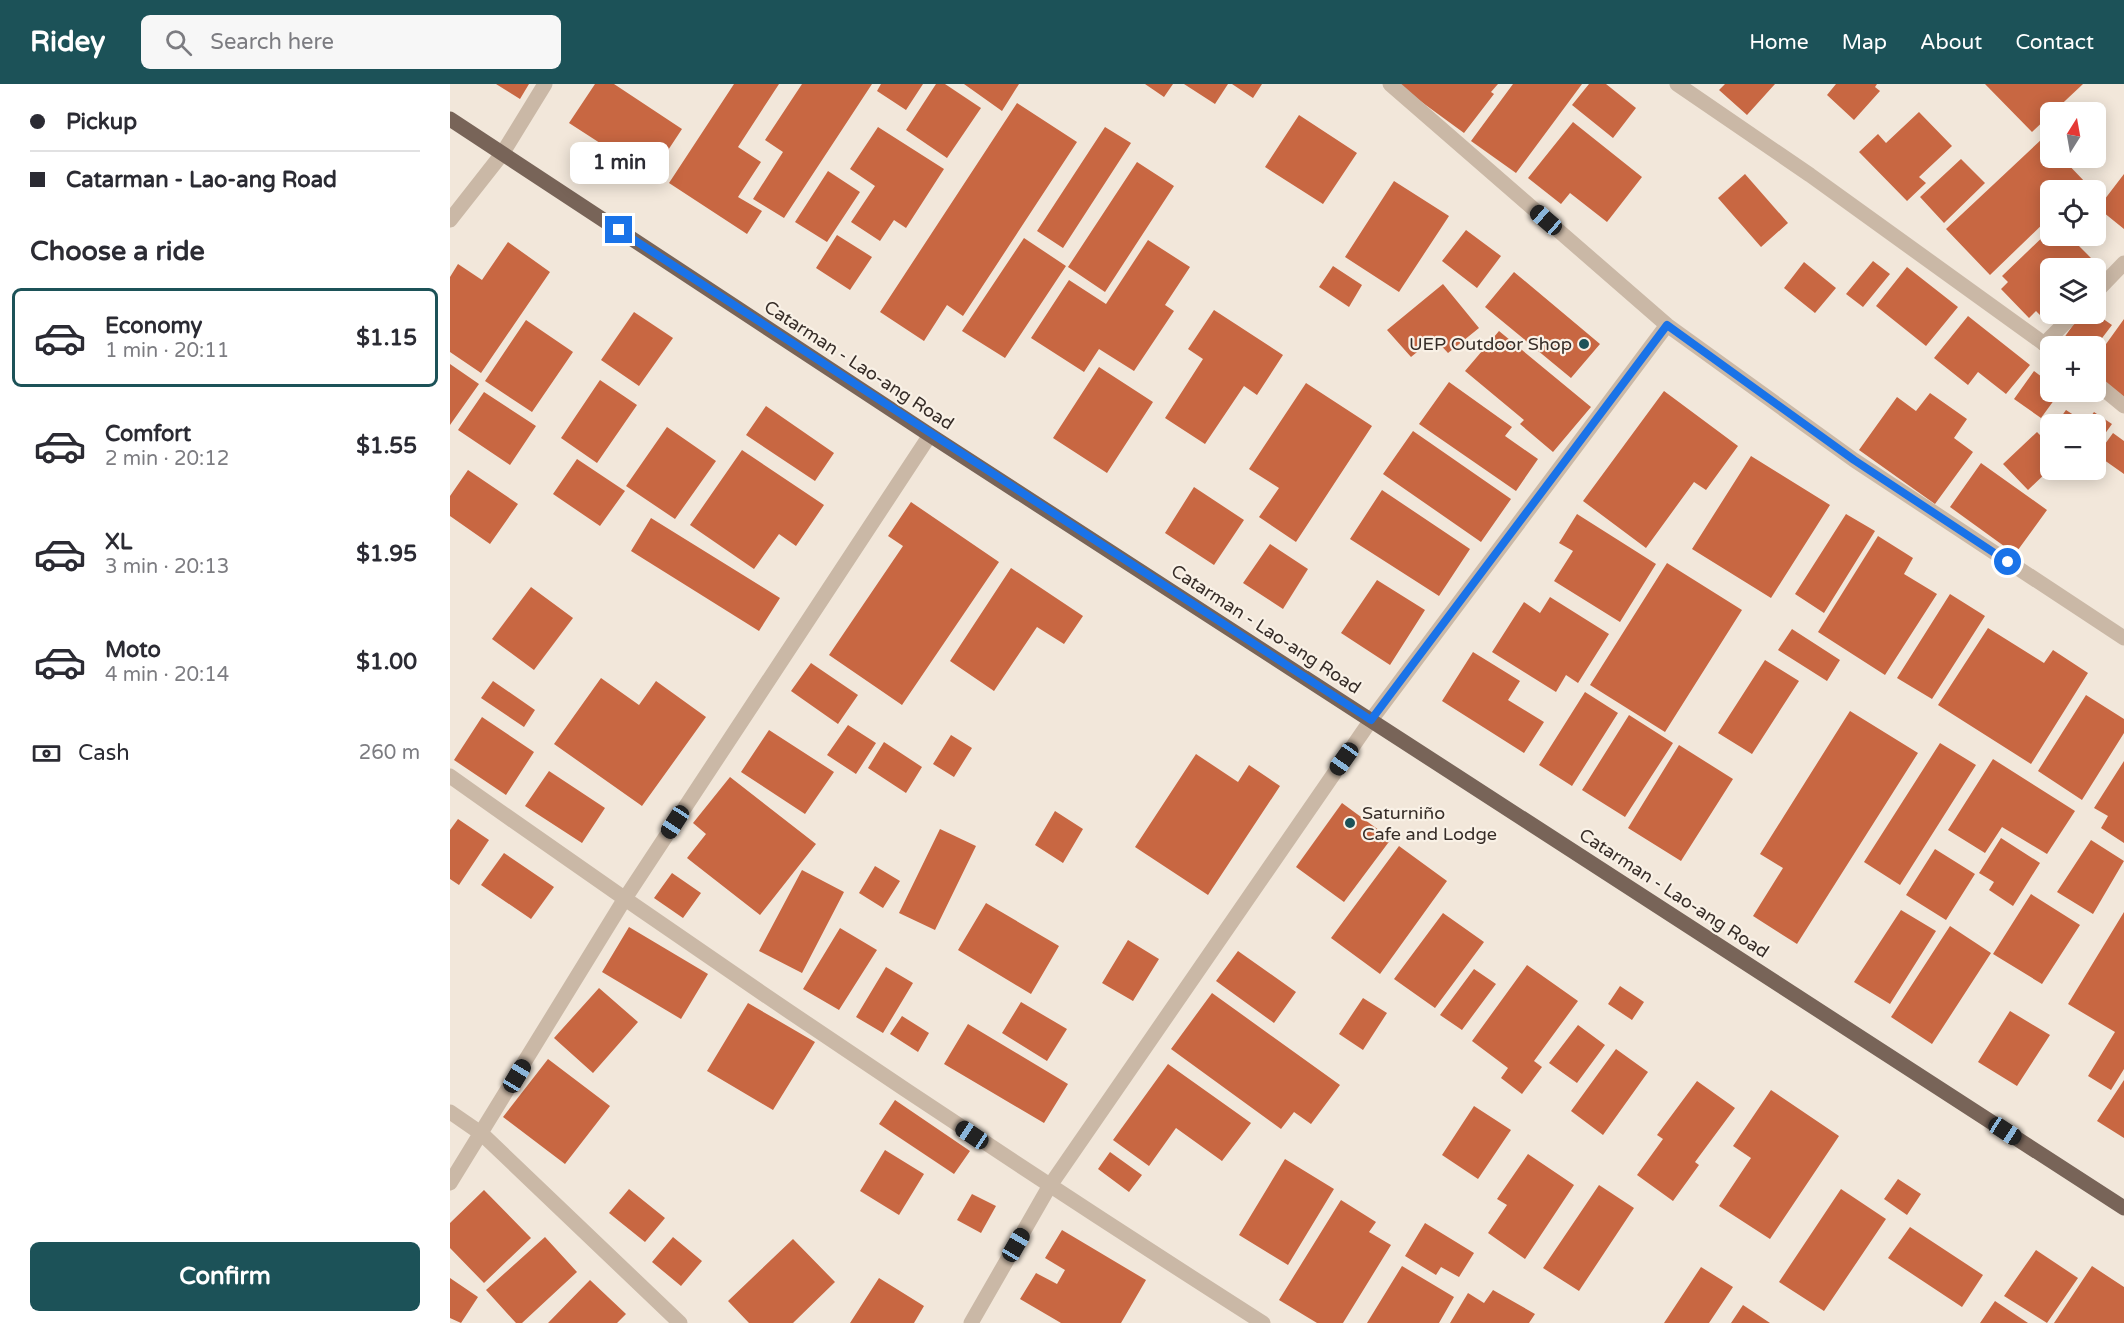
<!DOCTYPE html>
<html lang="en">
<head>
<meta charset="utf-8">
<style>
	body { margin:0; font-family:"Varela Round",sans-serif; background:#f7f7f7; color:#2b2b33; height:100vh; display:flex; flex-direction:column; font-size:22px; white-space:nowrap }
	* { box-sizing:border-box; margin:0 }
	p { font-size:20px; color:#7c7c81 }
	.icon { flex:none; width:33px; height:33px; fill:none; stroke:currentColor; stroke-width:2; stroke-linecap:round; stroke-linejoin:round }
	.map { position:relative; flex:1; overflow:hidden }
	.side { display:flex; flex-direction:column; background:#fff; width:450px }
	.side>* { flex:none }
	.hud { display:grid; align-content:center; height:132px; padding:0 30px; background:#fff }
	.needle { width:39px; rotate:11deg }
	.tools { position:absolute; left:1590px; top:18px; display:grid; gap:12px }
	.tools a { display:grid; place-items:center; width:66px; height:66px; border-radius:9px; background:#fff; box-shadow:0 3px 15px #0003; font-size:30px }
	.end { position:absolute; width:27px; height:27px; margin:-14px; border:8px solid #1a73e8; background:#fff; box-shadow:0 0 0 3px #fff }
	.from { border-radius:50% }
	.bubble { position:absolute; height:42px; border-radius:9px; background:#fff; box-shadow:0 3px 15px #0003; font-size:20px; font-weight:700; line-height:42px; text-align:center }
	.car { position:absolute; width:18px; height:36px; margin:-18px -9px; border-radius:8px; box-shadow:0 0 4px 2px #0007; background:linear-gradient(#222 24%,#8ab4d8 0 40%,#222 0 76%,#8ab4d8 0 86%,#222 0) }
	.hud b { display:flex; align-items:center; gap:21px; height:57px; font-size:22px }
	.hud b+b { border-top:2px solid #e1e1e2 }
	.hud i { width:15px; height:15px; background:#2b2b33 }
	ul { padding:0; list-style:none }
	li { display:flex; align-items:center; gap:18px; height:99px; margin:0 12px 9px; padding:0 18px; border:3px solid transparent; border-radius:9px }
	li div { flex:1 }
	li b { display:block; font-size:22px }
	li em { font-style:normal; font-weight:700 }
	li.on { border-color:#1c5258 }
	li>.icon { width:54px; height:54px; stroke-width:1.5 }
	h2 { padding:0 30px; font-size:27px; line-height:72px }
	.pay { display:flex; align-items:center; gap:15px; height:66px; padding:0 30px; font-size:22px }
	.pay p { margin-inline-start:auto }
	.action { display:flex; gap:12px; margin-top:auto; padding:12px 30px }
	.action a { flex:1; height:69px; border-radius:9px; background:#1c5258; color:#fff; font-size:24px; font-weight:700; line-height:69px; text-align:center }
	header { display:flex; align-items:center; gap:36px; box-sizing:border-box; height:84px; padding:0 30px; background:#1c5258; color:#fff }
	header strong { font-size:28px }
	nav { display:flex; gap:33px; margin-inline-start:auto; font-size:21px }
	.search { width:420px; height:54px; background:#f7f7f7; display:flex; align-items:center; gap:15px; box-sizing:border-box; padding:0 21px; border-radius:9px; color:#7c7c81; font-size:22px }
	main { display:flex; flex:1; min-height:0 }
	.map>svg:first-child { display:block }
	.building { fill:#c86742 }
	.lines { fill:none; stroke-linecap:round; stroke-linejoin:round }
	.service { stroke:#cab8a6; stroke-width:15 }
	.minor { stroke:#cab8a6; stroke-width:15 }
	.primary { stroke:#786458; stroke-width:15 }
	.route { stroke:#1a73e8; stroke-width:8 }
	.poi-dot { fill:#1c5258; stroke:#f9f1e6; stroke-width:2 }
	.labels { text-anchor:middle; stroke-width:4.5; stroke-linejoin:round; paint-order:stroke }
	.poi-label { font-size:18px; fill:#362c27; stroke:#f9f1e6; text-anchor:end }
	.street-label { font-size:18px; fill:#362c27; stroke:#f9f1e6 }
</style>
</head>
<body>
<header>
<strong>Ridey</strong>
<div class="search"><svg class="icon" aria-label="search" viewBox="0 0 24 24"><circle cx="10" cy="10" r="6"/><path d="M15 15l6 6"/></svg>Search here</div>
<nav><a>Home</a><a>Map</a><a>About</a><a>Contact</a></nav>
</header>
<main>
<section class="side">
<div class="hud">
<b><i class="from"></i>Pickup</b>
<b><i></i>Catarman - Lao-ang Road</b>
</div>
<h2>Choose a ride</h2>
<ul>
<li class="on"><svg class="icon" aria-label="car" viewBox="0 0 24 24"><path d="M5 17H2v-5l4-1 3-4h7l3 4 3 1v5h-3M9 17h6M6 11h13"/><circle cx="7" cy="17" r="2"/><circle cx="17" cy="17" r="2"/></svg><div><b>Economy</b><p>1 min · 20:11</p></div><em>$1.15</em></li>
<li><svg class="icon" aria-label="car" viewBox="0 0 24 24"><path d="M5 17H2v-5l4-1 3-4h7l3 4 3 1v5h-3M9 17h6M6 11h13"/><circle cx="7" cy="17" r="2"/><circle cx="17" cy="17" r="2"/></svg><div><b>Comfort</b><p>2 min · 20:12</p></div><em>$1.55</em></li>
<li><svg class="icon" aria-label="car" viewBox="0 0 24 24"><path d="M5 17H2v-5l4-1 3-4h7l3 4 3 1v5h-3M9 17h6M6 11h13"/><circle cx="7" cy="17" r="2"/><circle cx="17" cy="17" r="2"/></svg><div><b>XL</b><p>3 min · 20:13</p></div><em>$1.95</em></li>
<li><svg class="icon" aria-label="car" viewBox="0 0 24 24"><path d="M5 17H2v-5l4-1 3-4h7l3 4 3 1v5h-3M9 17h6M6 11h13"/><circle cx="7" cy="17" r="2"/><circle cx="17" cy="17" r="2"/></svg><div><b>Moto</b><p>4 min · 20:14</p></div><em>$1.00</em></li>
</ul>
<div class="pay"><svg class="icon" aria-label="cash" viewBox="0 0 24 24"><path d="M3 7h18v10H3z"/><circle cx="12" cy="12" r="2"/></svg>Cash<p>260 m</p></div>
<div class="action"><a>Confirm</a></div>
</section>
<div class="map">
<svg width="1674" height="1239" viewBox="0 0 1674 1239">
	<rect width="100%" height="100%" fill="#f2e7da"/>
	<path class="building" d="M 46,0 L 79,0 L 70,15 Z
		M 145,0 L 164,0 L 232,45 L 201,92 L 119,39 Z
		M 284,0 L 329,0 L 288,63 L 311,78 L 288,113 L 312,127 L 297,150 L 219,99 Z
		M 352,0 L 422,0 L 334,134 L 303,115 L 333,68 L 315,56 Z
		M 431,0 L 473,0 L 456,26 L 427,7 Z
		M 486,0 L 495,0 L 531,24 L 497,74 L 456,46 Z
		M 514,0 L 569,0 L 552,27 Z
		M 695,0 L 723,0 L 714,13 Z
		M 734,0 L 778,0 L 765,20 Z
		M 782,0 L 812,0 L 803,14 Z
		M 947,0 L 1048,0 L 1041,8 L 1044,10 L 1014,49 Z
		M 1063,0 L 1132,0 L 1066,89 L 1021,57 Z
		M 1139,0 L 1156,0 L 1186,24 L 1163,54 L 1122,21 Z
		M 1275,0 L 1325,0 L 1297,31 L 1269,6 Z
		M 1386,0 L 1427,0 L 1425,3 L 1430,7 L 1404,36 L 1377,11 Z
		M 1535,0 L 1633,0 L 1582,48 Z
		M 567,19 L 627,58 L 513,232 L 497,221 L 474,257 L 430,228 Z
		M 1469,28 L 1502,62 L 1469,93 L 1476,99 L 1457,117 L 1409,68 L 1428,50 L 1436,59 Z
		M 849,31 L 907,69 L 873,120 L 815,83 Z
		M 1123,38 L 1192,93 L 1157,138 L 1120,109 L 1111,120 L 1078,94 Z
		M 428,43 L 494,85 L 456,144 L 444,136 L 430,157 L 401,138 L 425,102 L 400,85 Z
		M 655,43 L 681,59 L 613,164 L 587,147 Z
		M 1593,54 L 1600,62 L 1600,74 L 1612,74 L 1636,99 L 1629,106 L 1600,106 L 1600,133 L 1540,191 L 1496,145 Z
		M 1511,75 L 1535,99 L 1494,139 L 1470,113 Z
		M 687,78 L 724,102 L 655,208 L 618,183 Z
		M 378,87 L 410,108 L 377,158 L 345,138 Z
		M 1295,90 L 1338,139 L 1311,163 L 1268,114 Z
		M 1674,90 L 1674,145 L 1648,124 Z
		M 944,97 L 999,132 L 949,208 L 895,173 Z
		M 1016,146 L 1051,172 L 1027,204 L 992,177 Z
		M 1600,146 L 1600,152 L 1619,152 L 1652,185 L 1646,191 L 1646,184 L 1600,184 L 1600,230 L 1605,230 L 1596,237 L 1586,227 L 1579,234 L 1551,205 L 1558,198 L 1552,192 Z
		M 387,151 L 422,173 L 400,206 L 366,184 Z
		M 574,154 L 616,182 L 555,274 L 512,247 Z
		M 698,156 L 740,183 L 715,221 L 724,227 L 684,287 L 649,265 L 634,288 L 581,254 L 619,196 L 656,220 Z
		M 58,158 L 100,188 L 31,289 L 0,268 L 0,193 L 8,180 L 32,196 Z
		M 1423,177 L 1440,190 L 1413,223 L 1396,210 Z
		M 1354,178 L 1386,204 L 1365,229 L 1334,204 Z
		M 883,182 L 912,201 L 899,223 L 869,203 Z
		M 1457,183 L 1508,223 L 1476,262 L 1426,222 Z
		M 1064,188 L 1150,260 L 1121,294 L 1035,223 Z
		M 993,200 L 1029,244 L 998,269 L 984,254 L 961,273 L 937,246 Z
		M 764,226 L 833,271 L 807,311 L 794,302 L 755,360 L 715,334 L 753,275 L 738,265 Z
		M 184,228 L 223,254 L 189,302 L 151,276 Z
		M 1631,230 L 1646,230 L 1662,241 L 1646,262 L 1618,262 L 1611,258 Z
		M 1518,232 L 1580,281 L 1556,310 L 1528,288 L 1518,301 L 1484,274 Z
		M 1674,235 L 1674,316 L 1646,296 L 1646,274 Z
		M 76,236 L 123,268 L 82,328 L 35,297 Z
		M 1049,247 L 1141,323 L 1103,368 L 1070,340 L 1074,336 L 1015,287 Z
		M 0,280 L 29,300 L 0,341 Z
		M 649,283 L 703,318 L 657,389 L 603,354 Z
		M 1584,287 L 1600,299 L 1600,308 L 1610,308 L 1591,334 L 1564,315 Z
		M 150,296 L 187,321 L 147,379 L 111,354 Z
		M 999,298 L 1062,343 L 1055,352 L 1088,375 L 1066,407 L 969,340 Z
		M 856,299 L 922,342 L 846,458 L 809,433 L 829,404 L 799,385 Z
		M 1214,307 L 1288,362 L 1256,406 L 1244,398 L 1196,464 L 1133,417 Z
		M 34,308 L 86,342 L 60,381 L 8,346 Z
		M 1480,309 L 1517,335 L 1504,354 L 1523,368 L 1485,420 L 1409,366 L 1447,313 L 1466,327 Z
		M 316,322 L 384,369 L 365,397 L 296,351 Z
		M 1616,326 L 1636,339 L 1644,328 L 1662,340 L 1646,362 L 1646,340 L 1606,340 Z
		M 217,343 L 266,377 L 225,435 L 176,402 Z
		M 963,347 L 1061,415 L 1031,458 L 933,390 Z
		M 1587,348 L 1600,361 L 1600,385 L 1578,406 L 1553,380 Z
		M 1663,349 L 1674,357 L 1674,390 L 1647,371 Z
		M 292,366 L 374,421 L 346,462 L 329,450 L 304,485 L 240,441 Z
		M 1301,372 L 1380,421 L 1321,514 L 1242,465 Z
		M 127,375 L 175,407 L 150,442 L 103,410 Z
		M 1531,379 L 1597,426 L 1565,470 L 1500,423 Z
		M 18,386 L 68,420 L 40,460 L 0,432 L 0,412 Z
		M 744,403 L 794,436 L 764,481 L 715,449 Z
		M 932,406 L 1020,465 L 989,512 L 900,455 Z
		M 461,418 L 549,478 L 452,621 L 379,571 L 453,462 L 438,452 Z
		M 1127,430 L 1206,480 L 1170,538 L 1104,497 L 1123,467 L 1109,459 Z
		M 1396,430 L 1425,447 L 1374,529 L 1345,510 Z
		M 201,434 L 330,514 L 309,547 L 181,467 Z
		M 1428,452 L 1463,474 L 1454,490 L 1487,510 L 1435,591 L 1368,548 Z
		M 820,460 L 858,485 L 833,525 L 793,499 Z
		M 1217,479 L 1292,526 L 1215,648 L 1140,601 Z
		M 561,484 L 633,532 L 614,560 L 587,543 L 544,607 L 500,577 Z
		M 927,496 L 975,526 L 940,581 L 891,549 Z
		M 81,503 L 123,534 L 84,586 L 42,555 Z
		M 1500,510 L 1535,532 L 1482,615 L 1447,594 Z
		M 1100,513 L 1159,550 L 1128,599 L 1116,591 L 1106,608 L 1042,568 L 1074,518 L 1090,529 Z
		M 1538,544 L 1594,579 L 1603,566 L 1638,589 L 1581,680 L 1488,621 Z
		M 1342,545 L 1390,576 L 1377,597 L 1328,566 Z
		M 1023,568 L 1070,597 L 1058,616 L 1094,638 L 1074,669 L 992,617 Z
		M 1315,576 L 1349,597 L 1302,670 L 1268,649 Z
		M 361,579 L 408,611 L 388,640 L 341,607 Z
		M 151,594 L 189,621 L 206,597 L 256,633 L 192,722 L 104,660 Z
		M 43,597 L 85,626 L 74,643 L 31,614 Z
		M 1135,608 L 1168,629 L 1122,702 L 1089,681 Z
		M 1636,611 L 1674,635 L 1674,649 L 1632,716 L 1588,687 Z
		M 1400,627 L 1468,669 L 1347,860 L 1303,832 L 1333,784 L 1310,770 Z
		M 1179,631 L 1223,659 L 1175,733 L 1132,706 Z
		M 32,633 L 84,668 L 56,711 L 4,676 Z
		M 398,641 L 426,659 L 406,690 L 377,671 Z
		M 319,646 L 384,688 L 355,730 L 291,688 Z
		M 501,651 L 522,664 L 504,693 L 483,680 Z
		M 434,658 L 472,683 L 456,709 L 418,684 Z
		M 1490,659 L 1526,681 L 1450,801 L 1414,778 Z
		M 1229,661 L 1283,695 L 1231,777 L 1178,744 Z
		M 746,670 L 788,698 L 799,681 L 830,702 L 758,811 L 685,763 Z
		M 1543,675 L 1625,727 L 1597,770 L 1552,743 L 1535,769 L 1498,746 Z
		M 1674,677 L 1674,759 L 1651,744 L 1658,732 L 1644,724 Z
		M 99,687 L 155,724 L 132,759 L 75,722 Z
		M 280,693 L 366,760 L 310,831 L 237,774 L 256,750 L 243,739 Z
		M 892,719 L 941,755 L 894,818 L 846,783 Z
		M 605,727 L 633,745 L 613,779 L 585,761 Z
		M 8,735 L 39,756 L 9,801 L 0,795 L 0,746 Z
		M 490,745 L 526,762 L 485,846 L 449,829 Z
		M 1551,754 L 1590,779 L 1563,822 L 1539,806 L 1544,798 L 1529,789 Z
		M 1641,756 L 1674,777 L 1643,830 L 1607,808 Z
		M 949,762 L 997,797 L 930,890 L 881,854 Z
		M 1485,765 L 1525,790 L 1496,836 L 1456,811 Z
		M 54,769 L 104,803 L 81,835 L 31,801 Z
		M 425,782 L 450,797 L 433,824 L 409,809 Z
		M 352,786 L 394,808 L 352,889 L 309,867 Z
		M 222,789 L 251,809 L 233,834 L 204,814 Z
		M 1581,810 L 1630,841 L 1592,900 L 1543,870 Z
		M 536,819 L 609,862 L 581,910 L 508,866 Z
		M 1451,826 L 1486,847 L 1440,920 L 1404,898 Z
		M 1674,828 L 1674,985 L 1661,1006 L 1638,992 L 1665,948 L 1618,920 Z
		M 993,829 L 1034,858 L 985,924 L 944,895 Z
		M 1500,842 L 1541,869 L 1482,960 L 1441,933 Z
		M 179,843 L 258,890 L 231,935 L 152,888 Z
		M 390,844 L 427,866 L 389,926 L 353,905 Z
		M 678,856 L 709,875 L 683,917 L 652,899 Z
		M 788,867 L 846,908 L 824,939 L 766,897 Z
		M 1077,881 L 1128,917 L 1084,977 L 1092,983 L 1072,1010 L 1051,994 L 1058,984 L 1022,957 Z
		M 436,883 L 463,899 L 433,949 L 406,933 Z
		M 1024,885 L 1046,900 L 1012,946 L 990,931 Z
		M 1170,902 L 1194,918 L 1182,936 L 1158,920 Z
		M 149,904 L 188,938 L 143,989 L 104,954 Z
		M 762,909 L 890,1001 L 861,1040 L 844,1028 L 831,1045 L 721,965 Z
		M 913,914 L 937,929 L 913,966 L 889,950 Z
		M 571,918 L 617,945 L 597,977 L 552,949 Z
		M 298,919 L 365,958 L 323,1026 L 257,987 Z
		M 1560,927 L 1600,951 L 1567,1002 L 1528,978 Z
		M 452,932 L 479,949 L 468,968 L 440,950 Z
		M 518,940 L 618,1000 L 594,1039 L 494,980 Z
		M 1128,941 L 1155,961 L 1127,999 L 1099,979 Z
		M 1166,965 L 1198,988 L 1153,1051 L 1121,1027 Z
		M 98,975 L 160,1022 L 115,1080 L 53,1033 Z
		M 718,980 L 801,1039 L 772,1077 L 726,1044 L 699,1082 L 663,1056 Z
		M 1674,996 L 1674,1054 L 1647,1037 Z
		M 1247,997 L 1285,1024 L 1245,1078 L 1249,1081 L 1223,1117 L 1187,1091 L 1213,1055 L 1207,1051 Z
		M 1321,1006 L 1389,1052 L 1320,1155 L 1269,1122 L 1301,1074 L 1283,1062 Z
		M 445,1016 L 520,1067 L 504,1090 L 429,1040 Z
		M 1024,1022 L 1061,1046 L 1028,1095 L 992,1071 Z
		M 435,1066 L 474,1090 L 449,1131 L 410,1107 Z
		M 660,1068 L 692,1091 L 679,1108 L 648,1085 Z
		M 1078,1070 L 1124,1101 L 1075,1175 L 1038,1149 L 1057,1121 L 1047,1115 Z
		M 835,1075 L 884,1105 L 838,1181 L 789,1151 Z
		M 1448,1095 L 1471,1110 L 1457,1131 L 1434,1115 Z
		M 1149,1101 L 1184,1124 L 1129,1207 L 1093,1184 Z
		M 179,1105 L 215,1134 L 195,1158 L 159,1129 Z
		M 1391,1105 L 1436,1135 L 1374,1227 L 1329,1198 Z
		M 34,1106 L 81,1154 L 34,1199 L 0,1164 L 0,1139 Z
		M 522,1110 L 546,1122 L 531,1149 L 507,1136 Z
		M 891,1116 L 926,1138 L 919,1148 L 941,1161 L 893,1239 L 867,1239 L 829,1216 Z
		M 975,1139 L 1024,1169 L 1009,1193 L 991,1183 L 986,1191 L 955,1172 Z
		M 1460,1143 L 1533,1191 L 1512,1223 L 1438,1174 Z
		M 612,1146 L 696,1196 L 671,1239 L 611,1239 L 570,1215 L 586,1189 L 607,1200 L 615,1186 L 595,1174 Z
		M 95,1153 L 127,1188 L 72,1239 L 66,1239 L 36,1206 Z
		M 223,1153 L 252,1177 L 231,1202 L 202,1178 Z
		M 343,1155 L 385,1198 L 343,1239 L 299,1239 L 278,1217 Z
		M 1586,1166 L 1628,1194 L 1597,1239 L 1554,1212 Z
		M 952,1182 L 1004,1213 L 989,1239 L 917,1239 Z
		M 1642,1182 L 1674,1203 L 1674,1239 L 1604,1239 Z
		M 1251,1183 L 1283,1203 L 1259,1239 L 1214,1239 Z
		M 0,1194 L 28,1213 L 11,1239 L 0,1234 Z
		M 429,1194 L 474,1222 L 464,1239 L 400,1239 Z
		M 140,1196 L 176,1230 L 167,1239 L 98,1239 Z
		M 1043,1206 L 1085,1230 L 1079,1239 L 1000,1239 L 1018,1209 L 1034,1219 Z
		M 1545,1217 L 1578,1239 L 1530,1239 Z
		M 1293,1221 L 1320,1239 L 1281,1239 Z"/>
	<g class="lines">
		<path class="service" d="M 1646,208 L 1674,179
			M 1594,260 L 1624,230"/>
		<path class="minor" d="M 940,0 L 1217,241 L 1404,376 L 1674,554
			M 1227,0 L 1360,91 L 1600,264
			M 0,136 L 52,70 L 95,0
			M 1646,299 L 1674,322
			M 0,692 C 266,881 537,1063 813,1239
			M 0,1028 L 32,1050 L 230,1239
			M 0,1099 L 174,816 L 480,351
			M 521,1239 L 599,1103 L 921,636 L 1217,241"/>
		<path class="primary" d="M 0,35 L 480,351 L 1674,1124"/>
	</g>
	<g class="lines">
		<path class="route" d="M 169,146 L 921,636 L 1217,241 L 1404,376 L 1558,478"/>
	</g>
	<g class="poi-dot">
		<circle cx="1134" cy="260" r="6"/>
		<circle cx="900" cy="739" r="6"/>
	</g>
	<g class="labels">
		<g class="poi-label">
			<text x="1122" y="266">UEP Outdoor Shop</text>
			<text x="912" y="735" text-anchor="start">Saturniño<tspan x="912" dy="21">Cafe and Lodge</tspan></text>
		</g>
		<g class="street-label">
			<text transform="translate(409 281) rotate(33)" y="6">Catarman - Lao-ang Road</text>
			<text transform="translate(816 545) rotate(33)" y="6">Catarman - Lao-ang Road</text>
			<text transform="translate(1224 809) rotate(33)" y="6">Catarman - Lao-ang Road</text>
		</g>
	</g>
</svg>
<div class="tools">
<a><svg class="needle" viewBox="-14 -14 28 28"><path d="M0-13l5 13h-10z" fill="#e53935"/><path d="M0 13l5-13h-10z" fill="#7c7c81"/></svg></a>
<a><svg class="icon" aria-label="locate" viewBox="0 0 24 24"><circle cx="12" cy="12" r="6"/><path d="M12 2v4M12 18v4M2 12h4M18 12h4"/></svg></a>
<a><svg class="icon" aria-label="layers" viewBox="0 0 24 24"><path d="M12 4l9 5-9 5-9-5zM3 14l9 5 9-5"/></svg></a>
<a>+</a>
<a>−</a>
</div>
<i class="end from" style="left:1558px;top:478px"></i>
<i class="end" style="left:169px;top:146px"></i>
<div class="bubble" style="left:120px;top:58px;width:99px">1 min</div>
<i class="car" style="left:1096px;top:136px;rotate:311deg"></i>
<i class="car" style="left:894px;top:675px;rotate:215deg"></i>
<i class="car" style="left:225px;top:738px;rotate:213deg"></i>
<i class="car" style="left:67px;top:992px;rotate:31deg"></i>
<i class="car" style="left:1555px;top:1047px;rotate:123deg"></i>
<i class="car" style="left:522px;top:1051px;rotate:304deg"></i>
<i class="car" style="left:566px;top:1161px;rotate:30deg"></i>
</div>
</main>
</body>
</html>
